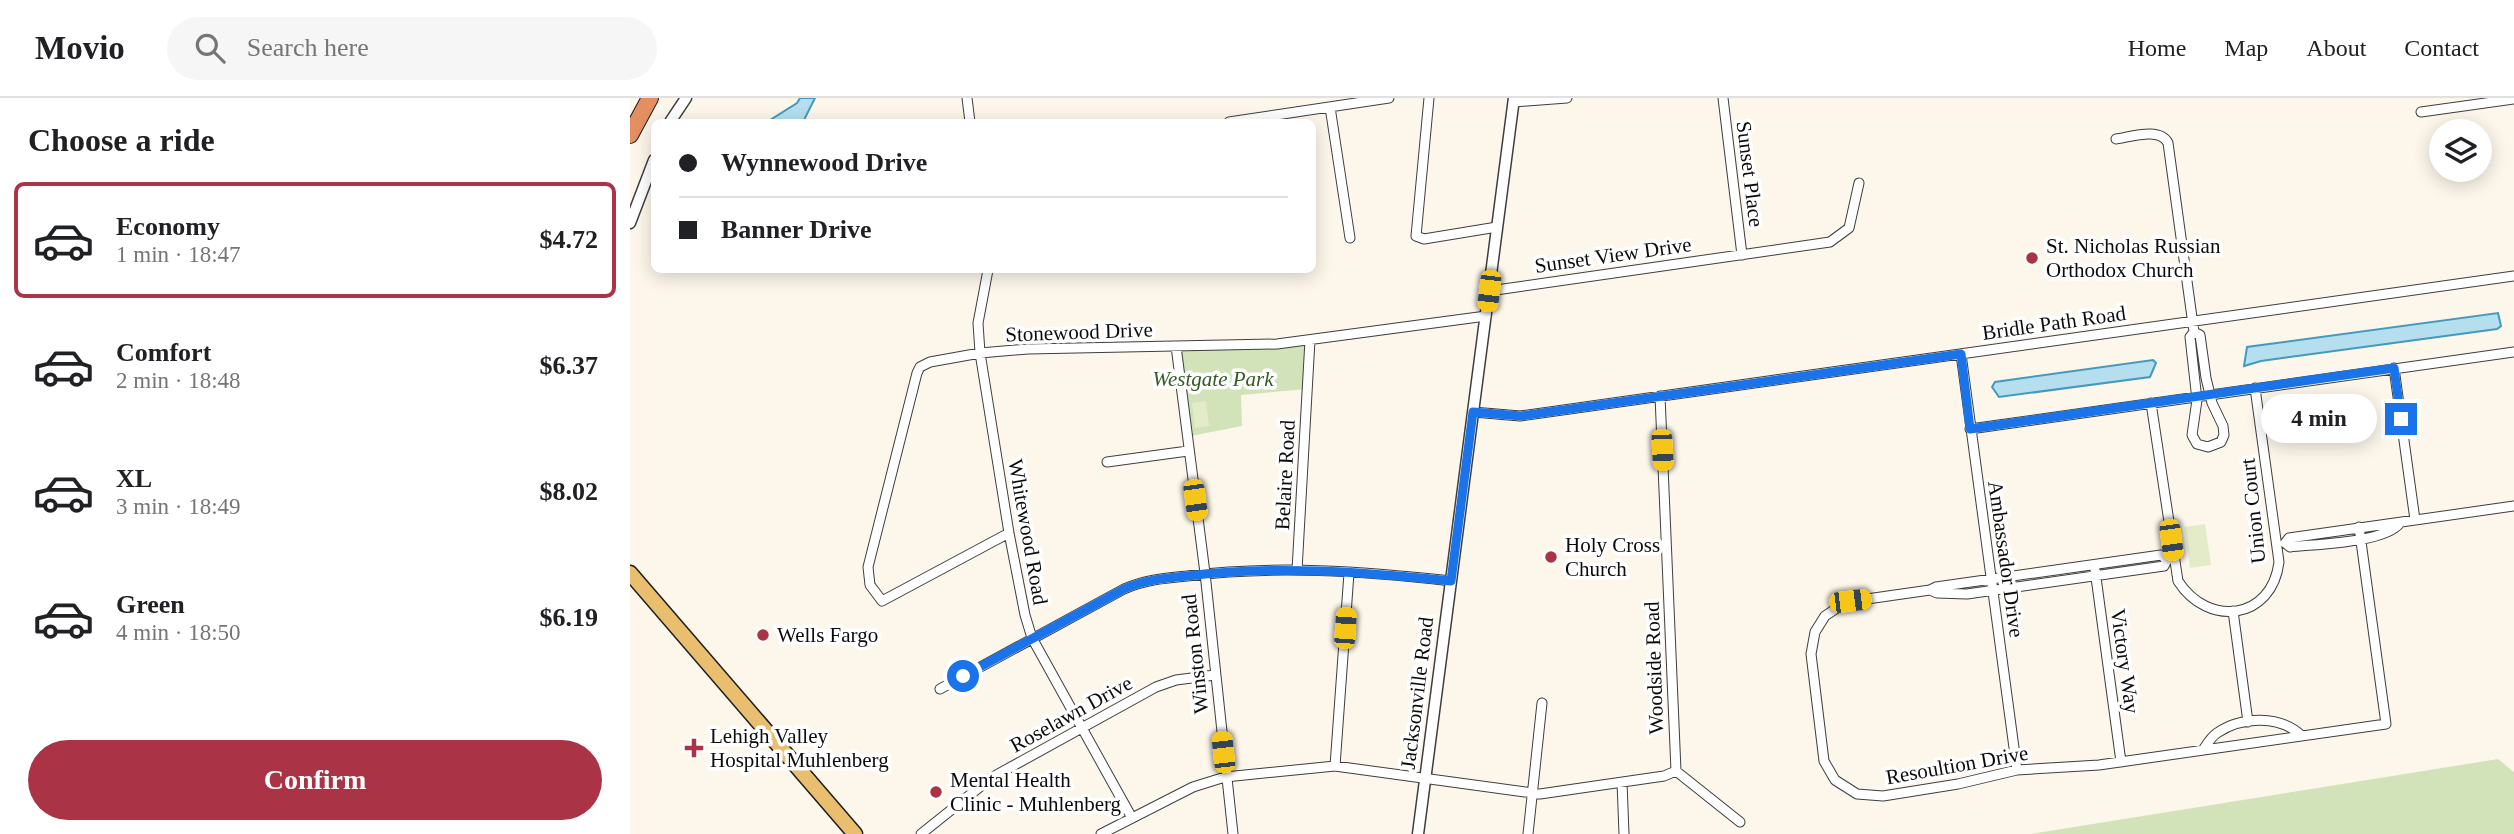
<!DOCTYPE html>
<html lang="en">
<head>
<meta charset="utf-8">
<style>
	body { margin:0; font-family:"Times New Roman",serif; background:#f6f6f6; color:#202124; height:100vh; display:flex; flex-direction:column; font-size:26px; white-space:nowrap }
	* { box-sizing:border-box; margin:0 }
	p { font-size:23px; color:#757577 }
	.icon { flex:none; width:38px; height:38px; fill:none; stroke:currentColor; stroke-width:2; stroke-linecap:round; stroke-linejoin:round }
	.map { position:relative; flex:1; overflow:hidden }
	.details { display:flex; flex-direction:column; background:#fff; width:630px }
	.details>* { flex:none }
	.guide { position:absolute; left:21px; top:21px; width:665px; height:154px; border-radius:10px; box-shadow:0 4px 18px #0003; display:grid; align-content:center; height:154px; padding:0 28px; background:#fff }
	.tools { position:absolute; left:1799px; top:21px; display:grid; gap:14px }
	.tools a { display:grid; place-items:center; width:63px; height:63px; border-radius:50%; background:#fff; box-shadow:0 4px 18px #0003; font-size:35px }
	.end { position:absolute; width:32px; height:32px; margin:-16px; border:9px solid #1a73e8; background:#fff; box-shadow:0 0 0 4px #fff }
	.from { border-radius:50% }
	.bubble { position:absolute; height:49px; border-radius:24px; background:#fff; box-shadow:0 4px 18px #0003; font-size:23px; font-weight:800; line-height:49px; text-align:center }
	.car { position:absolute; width:21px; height:42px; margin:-21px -10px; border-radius:9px; box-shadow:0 0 5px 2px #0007; background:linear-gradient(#f5c518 24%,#345 0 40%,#f5c518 0 76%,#345 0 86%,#f5c518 0) }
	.guide b { display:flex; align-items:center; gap:24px; height:66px; font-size:26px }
	.guide b+b { border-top:2px solid #e0e0e0 }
	.guide i { width:18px; height:18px; background:#202124 }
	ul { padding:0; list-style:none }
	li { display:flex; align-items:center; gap:21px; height:116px; margin:0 14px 10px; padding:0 14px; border:4px solid transparent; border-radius:10px }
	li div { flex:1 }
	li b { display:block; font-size:26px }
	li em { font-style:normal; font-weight:800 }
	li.on { border-color:#aa3346 }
	li>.icon { width:63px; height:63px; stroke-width:1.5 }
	h2 { padding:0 28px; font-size:32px; line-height:84px }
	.button { display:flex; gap:14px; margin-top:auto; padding:14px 28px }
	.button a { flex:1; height:80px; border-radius:42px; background:#aa3346; color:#fff; font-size:28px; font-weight:800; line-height:80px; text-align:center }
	header { display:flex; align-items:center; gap:42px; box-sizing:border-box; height:98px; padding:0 35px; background:#fff; border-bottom:2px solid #e0e0e0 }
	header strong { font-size:33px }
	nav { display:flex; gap:38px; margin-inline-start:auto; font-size:24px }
	.search { width:490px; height:63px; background:#f6f6f6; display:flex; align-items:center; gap:18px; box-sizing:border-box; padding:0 24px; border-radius:38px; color:#757577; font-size:26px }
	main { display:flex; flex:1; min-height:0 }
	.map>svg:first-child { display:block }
	.green { fill:#d3e3b9 }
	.pitch { fill:#e3ebc9 }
	.water { fill:#b5dfee; stroke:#449abd; stroke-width:2 }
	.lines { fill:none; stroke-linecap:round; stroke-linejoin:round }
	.minor-casing { stroke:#3e3e3e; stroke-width:11 }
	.tertiary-casing { stroke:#3e3e3e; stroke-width:13 }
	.primary-casing { stroke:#1c1c1c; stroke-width:17 }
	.motorway-casing { stroke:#1c1c1c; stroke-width:18 }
	.minor { stroke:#fff; stroke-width:9 }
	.tertiary { stroke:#fff; stroke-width:10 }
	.primary { stroke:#e9be6f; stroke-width:14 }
	.motorway { stroke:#e48f62; stroke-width:16 }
	.route { stroke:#1a73e8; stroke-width:9 }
	.poi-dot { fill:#aa3346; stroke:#fff; stroke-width:2.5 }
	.labels { text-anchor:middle; stroke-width:7; stroke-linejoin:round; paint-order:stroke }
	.street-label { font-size:21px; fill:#0b0b0b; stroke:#fff }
	.poi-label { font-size:21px; fill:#0b0b0b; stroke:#fff; text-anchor:start }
	.park-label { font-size:21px; font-style:italic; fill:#355a23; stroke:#fff }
</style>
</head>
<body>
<header>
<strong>Movio</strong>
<div class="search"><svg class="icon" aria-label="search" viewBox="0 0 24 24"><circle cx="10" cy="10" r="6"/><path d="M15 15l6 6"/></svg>Search here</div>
<nav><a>Home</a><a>Map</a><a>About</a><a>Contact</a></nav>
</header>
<main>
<section class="details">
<h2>Choose a ride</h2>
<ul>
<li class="on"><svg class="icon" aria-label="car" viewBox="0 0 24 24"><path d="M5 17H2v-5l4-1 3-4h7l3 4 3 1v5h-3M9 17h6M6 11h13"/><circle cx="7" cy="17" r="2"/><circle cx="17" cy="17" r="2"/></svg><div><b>Economy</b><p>1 min · 18:47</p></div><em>$4.72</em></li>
<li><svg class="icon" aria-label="car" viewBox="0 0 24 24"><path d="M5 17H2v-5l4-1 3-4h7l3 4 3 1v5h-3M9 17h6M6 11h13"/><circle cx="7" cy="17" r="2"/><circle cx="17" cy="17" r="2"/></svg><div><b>Comfort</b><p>2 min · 18:48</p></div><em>$6.37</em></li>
<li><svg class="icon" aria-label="car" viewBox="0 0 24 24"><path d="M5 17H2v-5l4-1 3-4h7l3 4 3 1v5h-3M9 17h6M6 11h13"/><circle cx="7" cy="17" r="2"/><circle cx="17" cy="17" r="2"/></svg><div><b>XL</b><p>3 min · 18:49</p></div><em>$8.02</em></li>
<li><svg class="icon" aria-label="car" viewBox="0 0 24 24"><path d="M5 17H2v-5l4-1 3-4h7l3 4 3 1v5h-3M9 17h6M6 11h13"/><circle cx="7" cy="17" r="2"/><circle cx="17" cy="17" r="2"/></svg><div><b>Green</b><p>4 min · 18:50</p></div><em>$6.19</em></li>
</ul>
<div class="button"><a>Confirm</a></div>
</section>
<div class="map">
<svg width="1884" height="736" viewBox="0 0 1884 736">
	<rect width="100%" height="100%" fill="#fdf7eb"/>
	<path class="green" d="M 680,242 L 677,291 L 611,297 L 612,328 L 556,339 L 546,248 Z
		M 1868,661 L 1884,674 L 1884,736 L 1401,736 Z"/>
	<path class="pitch" d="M 576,303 L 579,328 L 565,330 L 562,305 Z
		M 1575,426 L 1581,467 L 1560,470 L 1554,429 Z"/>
	<path class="water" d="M 170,0 L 185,0 L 173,24 L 137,24 L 167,5 Z
		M 1868,215 L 1871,228 L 1867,231 L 1631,263 L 1614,268 L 1617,249 Z
		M 1523,262 L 1526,265 L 1520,279 L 1369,299 L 1362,289 L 1365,284 Z"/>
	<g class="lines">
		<g class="minor-casing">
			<path id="minor" d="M 337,0 L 340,24
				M 799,0 L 786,138 L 794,141 L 867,129
				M 1093,0 L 1112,157
				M 884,4 L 937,0
				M 700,9 L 720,140
				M 1791,14 L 1884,1
				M 599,24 L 759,0
				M 1486,41 C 1501,39 1530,29 1538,45 L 1564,234 L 1560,239 L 1567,302 L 1562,337 L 1567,346 L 1578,349 L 1591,344 L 1594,337 L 1593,328 L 1582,305 L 1576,280 L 1570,237 L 1564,234
				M 358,172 L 348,225 L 350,255 L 379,435 L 395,517 L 402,540 L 502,720
				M 859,193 L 1200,144 L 1219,130 L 1229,85
				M 546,248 L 575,475 L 603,736
				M 1331,256 L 1387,672
				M 1764,270 L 1785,422
				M 1030,298 L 1046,673
				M 1521,305 L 1548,483 C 1578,530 1642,522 1649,464 L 1625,290
				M 843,314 L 890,318 L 1884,178
				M 1340,331 L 1884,254
				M 477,364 L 558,353
				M 1770,425 C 1755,445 1685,446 1660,449 L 1655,445 L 1659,440 L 1884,408
				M 379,435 L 252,503 L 240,487 L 238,469 L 287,275 L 290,269 L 300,264 L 350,255 L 398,251 L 647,246 L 856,218
				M 1531,457 L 1537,462 L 1534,468 L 1337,496 L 1307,495 L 1300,492 L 1306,489 Z
				M 667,472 L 680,242
				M 1465,472 L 1491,664
				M 1300,492 L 1216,504 L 1195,518 L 1185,534 L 1181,556 L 1194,663 L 1205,682 L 1227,696 L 1253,698 L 1328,686 L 1387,672 L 1469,667 L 1756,626 L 1729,429
				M 1603,513 L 1618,624
				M 310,591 L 494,491 C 514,482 535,480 557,478 C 645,467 733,473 821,483
				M 1573,652 C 1577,646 1581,639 1587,635 C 1612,618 1650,617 1672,638
				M 705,668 L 719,475
				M 1046,673 L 1110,724
				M 992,684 L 994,736
				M 291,736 L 361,680 L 526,589 L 546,582 L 585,577
				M 471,736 L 563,689 L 595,679 L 705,668 L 910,696 L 1034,678 L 1046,673
				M 898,736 L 912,605"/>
		</g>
		<g class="tertiary-casing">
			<path id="tertiary" d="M 40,24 L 56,0
				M 0,125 L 24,62
				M 788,736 L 884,0"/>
		</g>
		<g class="primary-casing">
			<path id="primary" d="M 0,475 L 225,736"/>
		</g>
		<g class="motorway-casing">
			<path id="motorway" d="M 0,37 L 20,0"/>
		</g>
		<use href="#minor" class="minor"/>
		<use href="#tertiary" class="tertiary"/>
		<use href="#primary" class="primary"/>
		<use href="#motorway" class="motorway"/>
	</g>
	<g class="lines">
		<path class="route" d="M 333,578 L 494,491 C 514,482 535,480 557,478 C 645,467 733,474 821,483 L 843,314 L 891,318 L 1331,256 L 1340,331 L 1764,270 L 1771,321"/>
	</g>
	<g class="poi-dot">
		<circle cx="1402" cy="160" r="7"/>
		<circle cx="921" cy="459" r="7"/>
		<circle cx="133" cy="537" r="7"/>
		<path d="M60.5 639.5h7v7h7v7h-7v7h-7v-7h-7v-7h7z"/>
		<circle cx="306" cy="694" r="7"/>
	</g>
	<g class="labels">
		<g class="street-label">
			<text transform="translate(1120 76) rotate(83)" y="7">Sunset Place</text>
			<text transform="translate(983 157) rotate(-8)" y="7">Sunset View Drive</text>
			<text transform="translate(1424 225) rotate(-8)" y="7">Bridle Path Road</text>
			<text transform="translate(449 234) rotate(-2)" y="7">Stonewood Drive</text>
			<text transform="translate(655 377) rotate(-87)" y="7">Belaire Road</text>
			<text transform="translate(1623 413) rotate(-96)" y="7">Union Court</text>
			<text transform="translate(398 434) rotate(80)" y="7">Whitewood Road</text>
			<text transform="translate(1376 461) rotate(82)" y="7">Ambassador Drive</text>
			<text transform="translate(565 556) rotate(-96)" y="7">Winston Road</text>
			<text transform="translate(1495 563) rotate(82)" y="7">Victory Way</text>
			<text transform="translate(1024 570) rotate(-92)" y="7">Woodside Road</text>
			<text transform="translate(787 595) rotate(-83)" y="7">Jacksonville Road</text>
			<text transform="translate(441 616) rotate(-29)" y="7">Roselawn Drive</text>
			<text transform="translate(1327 667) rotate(-10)" y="7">Resoultion Drive</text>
		</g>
		<g class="poi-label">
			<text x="1416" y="155">St. Nicholas Russian<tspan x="1416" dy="24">Orthodox Church</tspan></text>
			<text x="935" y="454">Holy Cross<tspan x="935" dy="24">Church</tspan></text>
			<text x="147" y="544">Wells Fargo</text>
			<text x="80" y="645">Lehigh Valley<tspan x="80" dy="24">Hospital Muhlenberg</tspan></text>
			<text x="320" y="689">Mental Health<tspan x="320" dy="24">Clinic - Muhlenberg</tspan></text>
		</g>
		<g class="park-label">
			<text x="583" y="288">Westgate Park</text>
		</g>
	</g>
</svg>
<div class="tools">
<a><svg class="icon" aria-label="layers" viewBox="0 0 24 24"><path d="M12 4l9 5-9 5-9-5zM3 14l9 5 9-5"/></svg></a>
</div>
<i class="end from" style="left:333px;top:578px"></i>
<i class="end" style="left:1771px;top:321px"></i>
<div class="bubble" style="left:1631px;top:296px;width:116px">4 min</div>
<i class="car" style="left:859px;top:193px;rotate:187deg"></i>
<i class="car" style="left:1032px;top:352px;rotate:177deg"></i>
<i class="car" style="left:565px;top:402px;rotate:172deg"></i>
<i class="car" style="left:1541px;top:442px;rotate:172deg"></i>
<i class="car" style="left:1220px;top:503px;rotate:83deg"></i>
<i class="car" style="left:715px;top:530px;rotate:4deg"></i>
<i class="car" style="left:593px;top:654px;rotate:354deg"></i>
<div class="guide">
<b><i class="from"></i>Wynnewood Drive</b>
<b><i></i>Banner Drive</b>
</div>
</div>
</main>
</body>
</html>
